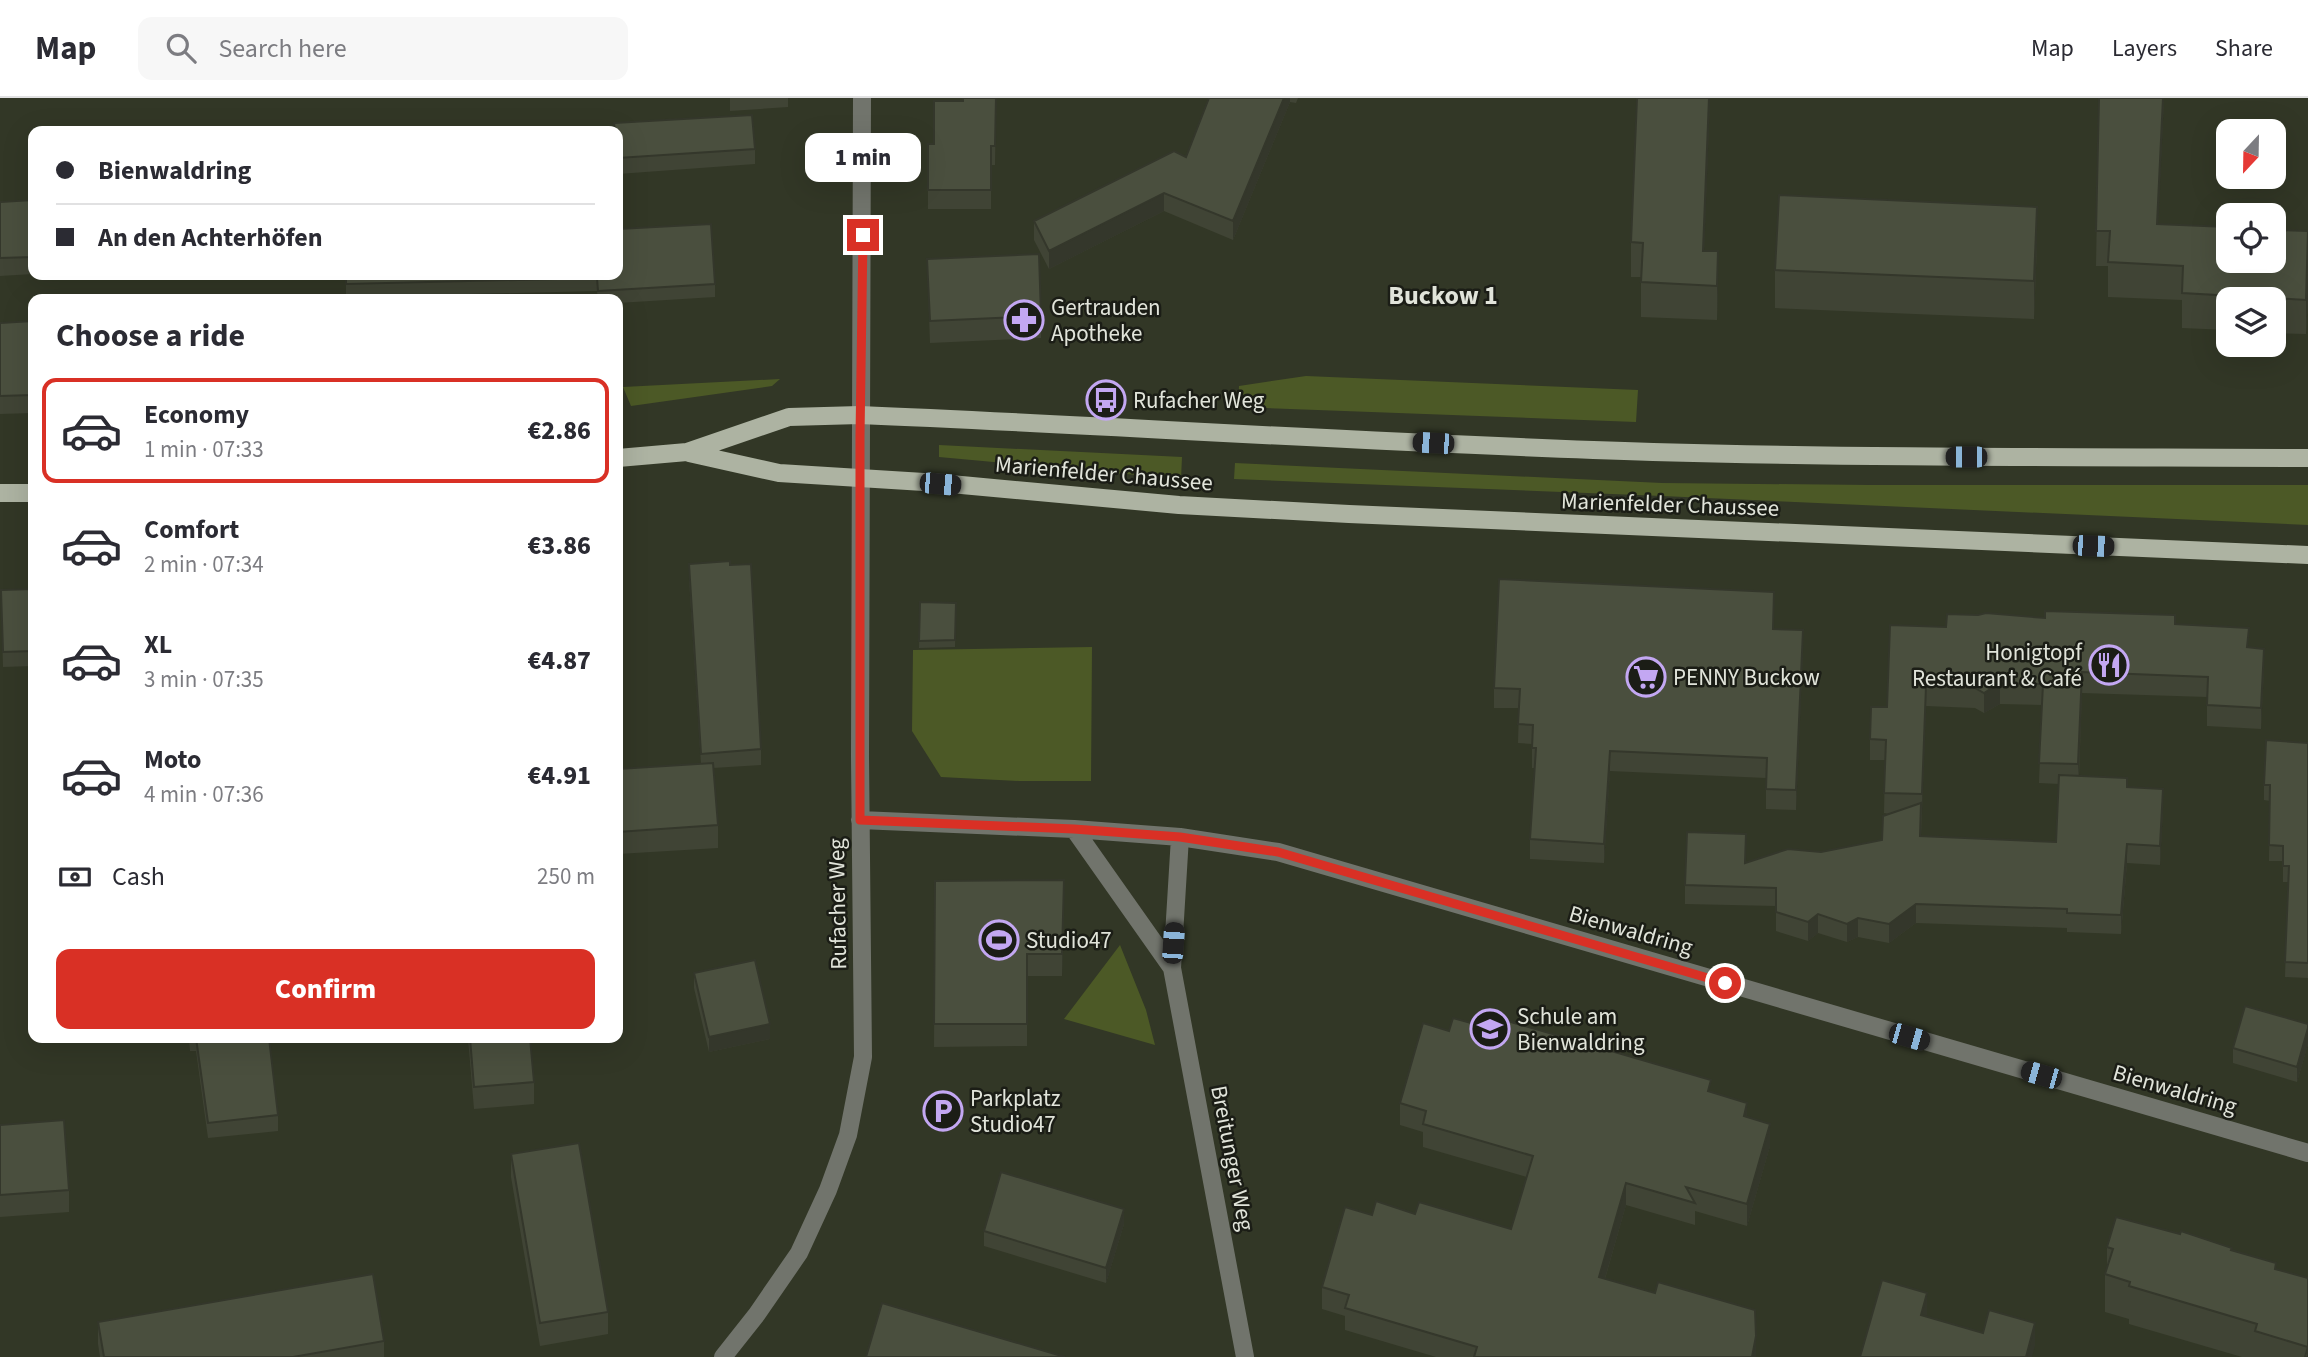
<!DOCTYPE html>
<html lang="en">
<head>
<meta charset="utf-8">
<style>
	body { margin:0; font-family:"Source Sans 3",sans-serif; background:#f7f7f7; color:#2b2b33; height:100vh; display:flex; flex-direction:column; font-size:26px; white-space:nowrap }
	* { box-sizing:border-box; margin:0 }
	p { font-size:23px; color:#7c7c81 }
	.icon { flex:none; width:38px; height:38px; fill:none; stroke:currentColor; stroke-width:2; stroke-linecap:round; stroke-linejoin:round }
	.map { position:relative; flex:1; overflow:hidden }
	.sheet { position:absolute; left:28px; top:196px; width:595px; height:749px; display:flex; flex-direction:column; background:#fff; border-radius:14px; box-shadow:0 7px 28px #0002 }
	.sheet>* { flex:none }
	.top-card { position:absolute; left:28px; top:28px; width:595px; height:154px; border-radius:14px; box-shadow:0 7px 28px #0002; display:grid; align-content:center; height:154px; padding:0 28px; background:#fff }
	.needle { width:46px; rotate:202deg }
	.buttons { position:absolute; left:2216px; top:21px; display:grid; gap:14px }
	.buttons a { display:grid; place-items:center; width:70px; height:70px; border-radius:14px; background:#fff; box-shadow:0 7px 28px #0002; font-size:35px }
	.end { position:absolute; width:32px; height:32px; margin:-16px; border:9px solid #d93025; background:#fff; box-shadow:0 0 0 4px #fff }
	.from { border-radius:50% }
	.bubble { position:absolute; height:49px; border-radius:14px; background:#fff; box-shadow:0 7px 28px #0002; font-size:23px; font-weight:800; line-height:49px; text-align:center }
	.car { position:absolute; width:21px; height:42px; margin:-21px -10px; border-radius:9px; box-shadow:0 0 5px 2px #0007; background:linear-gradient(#222 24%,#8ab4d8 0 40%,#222 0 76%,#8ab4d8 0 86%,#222 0) }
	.top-card b { display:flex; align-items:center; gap:24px; height:66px; font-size:26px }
	.top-card b+b { border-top:2px solid #e1e1e2 }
	.top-card i { width:18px; height:18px; background:#2b2b33 }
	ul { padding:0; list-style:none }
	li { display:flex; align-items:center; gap:21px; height:105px; margin:0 14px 10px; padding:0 14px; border:4px solid transparent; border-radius:14px }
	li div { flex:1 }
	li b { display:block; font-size:26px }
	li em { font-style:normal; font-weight:800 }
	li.on { border-color:#d93025 }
	li>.icon { width:63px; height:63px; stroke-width:1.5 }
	h2 { padding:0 28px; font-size:32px; line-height:84px }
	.pay { display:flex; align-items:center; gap:18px; height:77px; padding:0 28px; font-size:26px }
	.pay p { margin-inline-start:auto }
	.action { display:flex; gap:14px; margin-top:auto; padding:14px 28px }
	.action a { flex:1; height:80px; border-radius:14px; background:#d93025; color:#fff; font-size:28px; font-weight:800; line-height:80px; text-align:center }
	header { display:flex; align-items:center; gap:42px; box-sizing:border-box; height:98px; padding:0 35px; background:#fff; border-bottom:2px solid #e1e1e2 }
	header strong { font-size:33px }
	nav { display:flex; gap:38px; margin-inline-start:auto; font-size:24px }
	.search { width:490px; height:63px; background:#f7f7f7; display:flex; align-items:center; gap:18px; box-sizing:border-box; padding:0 24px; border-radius:14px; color:#7c7c81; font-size:26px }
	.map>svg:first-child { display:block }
	.green { fill:#4c5926 }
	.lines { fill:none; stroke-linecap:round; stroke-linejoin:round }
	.minor { stroke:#71746c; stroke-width:18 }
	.major { stroke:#adb3a2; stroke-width:18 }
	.wall { fill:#404435; fill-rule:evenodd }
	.shaded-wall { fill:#34372b }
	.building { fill:#4a4f3e; stroke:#34372b; stroke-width:2 }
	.route { stroke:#d93025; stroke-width:9 }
	.labels { text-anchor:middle; stroke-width:5; stroke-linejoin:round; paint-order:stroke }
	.poi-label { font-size:23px; fill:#e1e4da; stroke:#1b1d16; text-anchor:start }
	.street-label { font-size:23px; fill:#e1e4da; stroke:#1b1d16 }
	.quarter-label { font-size:26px; font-weight:bold; fill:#e1e4da; stroke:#1b1d16 }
</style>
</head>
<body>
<header>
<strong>Map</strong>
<div class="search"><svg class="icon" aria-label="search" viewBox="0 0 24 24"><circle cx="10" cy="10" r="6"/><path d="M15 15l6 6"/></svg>Search here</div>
<nav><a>Map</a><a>Layers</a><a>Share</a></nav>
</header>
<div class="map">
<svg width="2308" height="1259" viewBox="0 0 2308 1259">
	<rect width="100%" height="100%" fill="#323726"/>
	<path class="green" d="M 1306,278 L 1638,292 L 1636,324 L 1238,309 L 1239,288 Z
		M 780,281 L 772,288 L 631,308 L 623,289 Z
		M 939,347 L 1182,359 L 1181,381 L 939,359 Z
		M 1235,365 L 1662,385 L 1870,387 L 2308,387 L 2308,427 L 1662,398 L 1234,381 Z
		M 1092,549 L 1091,683 L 1019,683 L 941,679 L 912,633 L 913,552 Z
		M 1120,847 L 1146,912 L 1155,947 L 1064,921 Z"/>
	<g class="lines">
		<path class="minor" d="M 860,722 L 1074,731 L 1180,739 L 1278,754 L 2308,1055
			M 1074,731 L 1172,870
			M 1180,739 L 1172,870 L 1245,1259
			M 723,1259 L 757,1216 L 799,1155 L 828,1092 L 848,1037 L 863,959 L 860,659 L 862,0"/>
		<path class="major" d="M 689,355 L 779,375 L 940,385 L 1179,407 L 1349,416 L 2308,457
			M 618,360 L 687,354 L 789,319 L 860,317 C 1124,328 1388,346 1653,354 C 1871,360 2090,359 2308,360
			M 0,395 L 33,395"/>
	</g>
	<path class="wall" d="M 730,0 L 788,0 L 788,9 L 730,13 Z
		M 996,0 L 995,67 L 991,67 L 991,111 L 928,111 L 928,46 L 934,46 L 963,3 Z
		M 1209,0 L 1298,0 L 1296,5 L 1290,4 L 1233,142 L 1164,113 L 1049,171 L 1034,142 L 1034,123 L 1186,59 Z
		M 1637,0 L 1710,0 L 1704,153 L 1718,188 L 1717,222 L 1641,219 L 1641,179 L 1631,179 L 1631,144 Z
		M 2099,0 L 2164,0 L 2158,126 L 2308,133 L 2308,200 L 2306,236 L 2273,235 L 2273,201 L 2228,201 L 2228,232 L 2182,230 L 2182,202 L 2108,199 L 2108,168 L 2096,168 Z
		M 618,33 L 755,51 L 755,66 L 618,76 Z
		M 33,102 L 33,176 L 0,178 L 0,104 Z
		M 2037,146 L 2034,221 L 1775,210 L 1775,172 Z
		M 927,161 L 1041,218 L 1041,240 L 930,245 Z
		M 346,177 L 618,177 L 715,186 L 715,199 L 618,205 L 618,201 L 598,201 L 597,193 L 346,199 Z
		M 33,223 L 33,315 L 0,316 L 0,225 Z
		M 689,466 L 761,651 L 761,667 L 713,670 L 718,727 L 718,750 L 618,756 L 618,671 L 701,666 L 689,481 Z
		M 33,491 L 33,568 L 3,569 L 1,492 Z
		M 920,504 L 956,505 L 955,549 L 919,550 Z
		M 2045,520 L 2175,526 L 2249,550 L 2264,571 L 2261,631 L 2207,628 L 2207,599 L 2082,595 L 2079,678 L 2127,689 L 2163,710 L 2160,767 L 2127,765 L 2121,836 L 2067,834 L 2067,830 L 1916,825 L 1889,845 L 1858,839 L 1847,844 L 1818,835 L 1808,843 L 1776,833 L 1776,808 L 1685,806 L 1685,787 L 1746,765 L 1821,754 L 1882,742 L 1889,716 L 1884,715 L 1885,662 L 1870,662 L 1870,641 L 1887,609 L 1946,529 ZM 2000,606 L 2042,607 L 2039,685 L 2059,686 L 2056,744 L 1921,738 L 1926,608 L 1975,610 L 1984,615 Z
		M 1773,531 L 1803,552 L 1796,712 L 1766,711 L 1766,680 L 1610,673 L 1604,765 L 1530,761 L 1530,741 L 1535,670 L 1532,670 L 1532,646 L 1518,645 L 1519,610 L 1494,610 L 1494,590 Z
		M 2308,645 L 2308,880 L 2285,879 L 2288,784 L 2283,784 L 2283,763 L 2269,763 L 2270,703 L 2264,702 L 2264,687 Z
		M 935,783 L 1064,804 L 1062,878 L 1027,878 L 1027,948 L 934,949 Z
		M 694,875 L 770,941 L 709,954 L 694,890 Z
		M 2308,926 L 2308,946 L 2297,984 L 2233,965 L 2233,950 Z
		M 1449,933 L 1711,994 L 1747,1019 L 1770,1048 L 1747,1128 L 1695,1113 L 1695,1127 L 1626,1107 L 1605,1181 L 1756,1259 L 1436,1259 L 1345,1232 L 1345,1218 L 1322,1211 L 1322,1189 L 1372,1117 L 1415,1116 L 1511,1131 L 1527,1079 L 1423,1049 L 1423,1034 L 1400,1027 L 1400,1005 Z
		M 189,940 L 269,940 L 278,1017 L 278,1033 L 208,1040 L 196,953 L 190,953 Z
		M 468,940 L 530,940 L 534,984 L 534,1006 L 474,1011 Z
		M 0,1027 L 69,1092 L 69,1114 L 0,1119 Z
		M 511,1056 L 608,1214 L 608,1236 L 540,1248 L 511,1079 Z
		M 1124,1126 L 1106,1185 L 984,1148 L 984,1133 Z
		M 2107,1149 L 2232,1152 L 2276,1171 L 2308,1180 L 2308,1259 L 2242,1259 L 2129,1226 L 2129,1221 L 2105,1214 L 2105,1176 L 2107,1171 Z
		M 98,1224 L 384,1243 L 384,1259 L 100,1259 L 98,1246 Z"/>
	<path class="shaded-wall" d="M 1284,0 L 1290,0 L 1290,4 L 1233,142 L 1233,123 Z
		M 1709,0 L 1710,0 L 1703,187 L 1703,153 Z
		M 2163,0 L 2164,0 L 2157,161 L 2157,126 Z
		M 1164,95 L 1164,113 L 1049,171 L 1049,153 Z
		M 2037,109 L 2037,146 L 2034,221 L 2034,183 Z
		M 1718,153 L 1718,188 L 1717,222 L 1717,188 Z
		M 2308,166 L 2308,200 L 2306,236 L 2306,202 Z
		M 1803,532 L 1803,552 L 1796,712 L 1796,692 Z
		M 2264,551 L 2264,571 L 2261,631 L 2261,610 Z
		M 2082,574 L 2082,595 L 2078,687 L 2078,666 Z
		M 2000,585 L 2000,606 L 1984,615 L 1984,595 Z
		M 1926,588 L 1926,608 L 1922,717 L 1922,696 Z
		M 1610,653 L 1610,673 L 1604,765 L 1604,746 Z
		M 2163,691 L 2163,710 L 2160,767 L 2160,748 Z
		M 2127,746 L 2127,765 L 2121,836 L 2121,817 Z
		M 1064,782 L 1064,804 L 1062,878 L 1062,856 Z
		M 1916,806 L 1916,825 L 1889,845 L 1889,826 Z
		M 1818,816 L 1818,835 L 1808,843 L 1808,824 Z
		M 1858,820 L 1858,839 L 1847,844 L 1847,826 Z
		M 770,926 L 770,941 L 709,954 L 709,939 Z
		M 2308,930 L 2308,946 L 2297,984 L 2297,969 Z
		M 1747,1005 L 1747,1027 L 1744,1018 Z
		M 1770,1026 L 1770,1048 L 1747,1128 L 1747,1106 Z
		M 1626,1085 L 1626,1107 L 1599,1201 L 1599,1179 Z
		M 1124,1111 L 1124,1126 L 1106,1185 L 1106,1170 Z
		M 1927,1195 L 1927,1217 L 1921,1239 L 1921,1217 Z
		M 2035,1225 L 2035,1248 L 2032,1259 L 2026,1259 Z
		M 1756,1238 L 1756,1259 L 1752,1259 Z"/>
	<path class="building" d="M 963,0 L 996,0 L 995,48 L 991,48 L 991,92 L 928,92 L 928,46 L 934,46 L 934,3 L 963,3 Z
		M 1209,0 L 1284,0 L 1233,123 L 1164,95 L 1049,153 L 1034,123 L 1174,53 L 1186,59 Z
		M 1637,0 L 1709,0 L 1703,153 L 1718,153 L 1717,188 L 1641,184 L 1643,145 L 1631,144 Z
		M 2099,0 L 2163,0 L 2157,126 L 2228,129 L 2228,163 L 2273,163 L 2273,132 L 2308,133 L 2306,202 L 2182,195 L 2183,168 L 2108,164 L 2110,133 L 2096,133 Z
		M 752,17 L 755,51 L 618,60 L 618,33 L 615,33 L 614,25 Z
		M 1779,97 L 2037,109 L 2034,183 L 1775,172 Z
		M 33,102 L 33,159 L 0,160 L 0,104 Z
		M 711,126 L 715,186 L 598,193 L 597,180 L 346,186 L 346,177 L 618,177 L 618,131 Z
		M 1039,156 L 1041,218 L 930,223 L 927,161 Z
		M 33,223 L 33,297 L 0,298 L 0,225 Z
		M 730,463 L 730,467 L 751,466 L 761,651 L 701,656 L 689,466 Z
		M 1499,481 L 1774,494 L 1773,531 L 1803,532 L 1796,692 L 1766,691 L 1767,660 L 1610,653 L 1604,746 L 1530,741 L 1536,650 L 1532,650 L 1533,627 L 1518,626 L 1520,591 L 1494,590 Z
		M 33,491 L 33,553 L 3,554 L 1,492 Z
		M 920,504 L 956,505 L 955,542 L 919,543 Z
		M 2045,513 L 2175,517 L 2175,526 L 2249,530 L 2247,549 L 2264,551 L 2261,610 L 2207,607 L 2208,579 L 2082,574 L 2078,666 L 2039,665 L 2043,586 L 2000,585 L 1984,595 L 1975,590 L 1926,588 L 1922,696 L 1884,695 L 1886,642 L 1870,641 L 1871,609 L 1887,609 L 1890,527 L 1946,529 L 1947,516 L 1978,517 L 1986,515 L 2045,520 Z
		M 2266,642 L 2308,645 L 2308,865 L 2285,864 L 2289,768 L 2283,768 L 2283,748 L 2269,747 L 2270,687 L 2264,687 Z
		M 713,665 L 718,727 L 618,734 L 618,671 Z
		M 2059,677 L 2127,680 L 2127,689 L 2163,691 L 2160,748 L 2127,746 L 2121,817 L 2067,815 L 2067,811 L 1916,806 L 1889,826 L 1858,820 L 1847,826 L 1818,816 L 1808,824 L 1776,814 L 1776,790 L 1685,787 L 1687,734 L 1746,736 L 1745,765 L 1788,751 L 1821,754 L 1882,742 L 1883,718 L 1921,705 L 1920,738 L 2056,744 Z
		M 1064,782 L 1062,856 L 1027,856 L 1027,926 L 934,926 L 935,783 Z
		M 755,862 L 770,926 L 709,939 L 694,875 Z
		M 2245,908 L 2308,926 L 2308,930 L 2297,969 L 2233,950 Z
		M 1453,920 L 1493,931 L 1497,920 L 1711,982 L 1708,993 L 1747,1005 L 1744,1018 L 1770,1026 L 1747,1106 L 1686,1089 L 1695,1105 L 1626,1085 L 1599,1179 L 1655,1195 L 1658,1184 L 1755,1212 L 1756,1238 L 1752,1259 L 1474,1259 L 1477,1249 L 1345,1210 L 1349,1197 L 1322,1189 L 1345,1109 L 1372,1117 L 1376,1103 L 1415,1116 L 1419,1104 L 1511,1131 L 1533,1058 L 1423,1026 L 1426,1013 L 1400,1005 L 1423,925 L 1449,933 Z
		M 196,940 L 269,940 L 278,1017 L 208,1025 Z
		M 470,940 L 530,940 L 534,984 L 474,989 Z
		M 64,1022 L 69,1092 L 0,1097 L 0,1027 Z
		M 579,1045 L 608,1214 L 540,1225 L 511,1056 Z
		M 1001,1074 L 1124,1111 L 1106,1170 L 984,1133 Z
		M 2116,1119 L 2180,1136 L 2181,1133 L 2232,1150 L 2231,1152 L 2276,1165 L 2275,1171 L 2308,1180 L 2308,1259 L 2305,1259 L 2308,1249 L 2255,1233 L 2257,1226 L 2129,1188 L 2130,1184 L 2105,1176 L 2113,1151 L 2107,1149 Z
		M 373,1176 L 384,1243 L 293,1259 L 104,1259 L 98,1224 Z
		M 1882,1182 L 1927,1195 L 1921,1217 L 1983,1235 L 1989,1212 L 2035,1225 L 2026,1259 L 1860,1259 Z
		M 882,1205 L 1065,1259 L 866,1259 Z"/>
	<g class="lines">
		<path class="route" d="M 863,137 L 860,338 L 860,722 L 1074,731 L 1180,739 L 1278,754 L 1725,885"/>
	</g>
	<defs>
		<g id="pharmacy-ring" transform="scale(2.0125)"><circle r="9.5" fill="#1b1d16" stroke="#c3a7f2" stroke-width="1.5"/><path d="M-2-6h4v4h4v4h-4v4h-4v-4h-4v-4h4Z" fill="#c3a7f2"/></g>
		<g id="bus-ring" transform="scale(2.0125)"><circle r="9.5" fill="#1b1d16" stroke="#c3a7f2" stroke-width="1.5"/><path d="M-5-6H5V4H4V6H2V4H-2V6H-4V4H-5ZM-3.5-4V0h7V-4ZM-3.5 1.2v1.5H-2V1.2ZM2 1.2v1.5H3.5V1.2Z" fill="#c3a7f2"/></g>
		<g id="restaurant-ring" transform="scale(2.0125)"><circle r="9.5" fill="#1b1d16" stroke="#c3a7f2" stroke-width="1.5"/><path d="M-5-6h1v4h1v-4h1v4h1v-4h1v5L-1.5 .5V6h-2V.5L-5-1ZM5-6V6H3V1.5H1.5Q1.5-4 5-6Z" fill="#c3a7f2"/></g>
		<g id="supermarket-ring" transform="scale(2.0125)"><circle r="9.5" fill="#1b1d16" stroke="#c3a7f2" stroke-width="1.5"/><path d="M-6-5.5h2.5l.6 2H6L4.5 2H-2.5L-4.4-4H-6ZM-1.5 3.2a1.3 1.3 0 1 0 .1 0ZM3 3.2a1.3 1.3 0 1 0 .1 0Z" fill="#c3a7f2"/></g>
		<g id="stadium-ring" transform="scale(2.0125)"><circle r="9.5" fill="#1b1d16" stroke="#c3a7f2" stroke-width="1.5"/><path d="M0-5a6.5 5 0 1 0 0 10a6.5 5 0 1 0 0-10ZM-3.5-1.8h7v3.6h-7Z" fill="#c3a7f2"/></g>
		<g id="school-ring" transform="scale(2.0125)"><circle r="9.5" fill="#1b1d16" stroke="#c3a7f2" stroke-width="1.5"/><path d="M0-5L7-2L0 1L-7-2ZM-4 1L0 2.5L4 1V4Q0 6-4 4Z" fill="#c3a7f2"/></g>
		<g id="parking-ring" transform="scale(2.0125)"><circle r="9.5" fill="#1b1d16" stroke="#c3a7f2" stroke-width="1.5"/><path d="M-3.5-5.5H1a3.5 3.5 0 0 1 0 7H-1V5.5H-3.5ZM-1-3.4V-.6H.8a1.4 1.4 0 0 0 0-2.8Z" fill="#c3a7f2"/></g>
	</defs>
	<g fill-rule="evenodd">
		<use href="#pharmacy-ring" x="1024" y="222"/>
		<use href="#bus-ring" x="1106" y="302"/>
		<use href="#restaurant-ring" x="2109" y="567"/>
		<use href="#supermarket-ring" x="1646" y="579"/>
		<use href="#stadium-ring" x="999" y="842"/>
		<use href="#school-ring" x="1490" y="931"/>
		<use href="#parking-ring" x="943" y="1013"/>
	</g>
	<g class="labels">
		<g class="poi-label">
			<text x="1051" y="217">Gertrauden<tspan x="1051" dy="26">Apotheke</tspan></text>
			<text x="1133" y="310">Rufacher Weg</text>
			<text x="2082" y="562" text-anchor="end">Honigtopf<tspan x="2082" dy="26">Restaurant &amp; Café</tspan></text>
			<text x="1673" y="587">PENNY Buckow</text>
			<text x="1026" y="850">Studio47</text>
			<text x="1517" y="926">Schule am<tspan x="1517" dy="26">Bienwaldring</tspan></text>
			<text x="970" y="1008">Parkplatz<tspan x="970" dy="26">Studio47</tspan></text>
		</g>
		<g class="street-label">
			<text transform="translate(1104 375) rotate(5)" y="8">Marienfelder Chaussee</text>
			<text transform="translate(1670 406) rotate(2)" y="8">Marienfelder Chaussee</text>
			<text transform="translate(837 806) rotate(-91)" y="8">Rufacher Weg</text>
			<text transform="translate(1631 832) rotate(16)" y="8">Bienwaldring</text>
			<text transform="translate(2175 991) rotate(16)" y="8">Bienwaldring</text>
			<text transform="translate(1233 1060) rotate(79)" y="8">Breitunger Weg</text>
		</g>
		<g class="quarter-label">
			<text x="1443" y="206">Buckow 1</text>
		</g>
	</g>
</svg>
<div class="buttons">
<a><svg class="needle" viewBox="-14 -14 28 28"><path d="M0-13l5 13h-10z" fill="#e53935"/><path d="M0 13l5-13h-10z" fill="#7c7c81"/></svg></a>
<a><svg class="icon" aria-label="locate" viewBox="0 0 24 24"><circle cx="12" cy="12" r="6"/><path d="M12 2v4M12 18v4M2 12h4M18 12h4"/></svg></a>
<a><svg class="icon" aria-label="layers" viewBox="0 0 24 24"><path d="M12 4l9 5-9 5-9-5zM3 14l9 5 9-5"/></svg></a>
</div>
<i class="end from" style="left:1725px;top:885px"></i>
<i class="end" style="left:863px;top:137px"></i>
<div class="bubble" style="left:805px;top:35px;width:116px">1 min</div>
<i class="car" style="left:1433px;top:345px;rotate:273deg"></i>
<i class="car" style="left:1966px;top:359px;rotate:270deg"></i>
<i class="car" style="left:940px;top:386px;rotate:95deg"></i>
<i class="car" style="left:2093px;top:448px;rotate:92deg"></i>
<i class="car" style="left:1173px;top:845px;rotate:4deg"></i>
<i class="car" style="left:1909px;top:939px;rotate:106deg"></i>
<i class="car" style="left:2041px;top:977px;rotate:286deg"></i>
<div class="top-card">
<b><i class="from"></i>Bienwaldring</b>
<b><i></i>An den Achterhöfen</b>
</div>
<section class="sheet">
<h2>Choose a ride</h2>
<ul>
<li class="on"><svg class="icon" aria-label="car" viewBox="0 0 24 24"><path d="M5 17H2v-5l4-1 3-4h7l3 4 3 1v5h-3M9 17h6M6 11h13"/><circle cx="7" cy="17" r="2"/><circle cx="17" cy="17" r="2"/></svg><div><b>Economy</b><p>1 min · 07:33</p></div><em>€2.86</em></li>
<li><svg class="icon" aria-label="car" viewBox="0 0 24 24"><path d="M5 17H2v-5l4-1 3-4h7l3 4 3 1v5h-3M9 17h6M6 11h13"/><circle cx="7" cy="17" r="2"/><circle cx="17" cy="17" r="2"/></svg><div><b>Comfort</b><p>2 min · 07:34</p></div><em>€3.86</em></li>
<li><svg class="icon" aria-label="car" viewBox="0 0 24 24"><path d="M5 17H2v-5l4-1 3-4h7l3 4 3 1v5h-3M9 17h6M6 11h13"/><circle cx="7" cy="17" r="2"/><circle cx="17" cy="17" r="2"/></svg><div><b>XL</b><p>3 min · 07:35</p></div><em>€4.87</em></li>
<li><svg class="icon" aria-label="car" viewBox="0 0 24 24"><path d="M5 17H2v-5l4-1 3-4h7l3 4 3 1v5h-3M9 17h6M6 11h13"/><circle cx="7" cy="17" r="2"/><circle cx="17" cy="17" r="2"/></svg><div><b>Moto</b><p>4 min · 07:36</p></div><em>€4.91</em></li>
</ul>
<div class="pay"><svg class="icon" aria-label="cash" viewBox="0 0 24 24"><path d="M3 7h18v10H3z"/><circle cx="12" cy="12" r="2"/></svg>Cash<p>250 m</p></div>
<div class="action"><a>Confirm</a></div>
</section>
</div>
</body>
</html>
